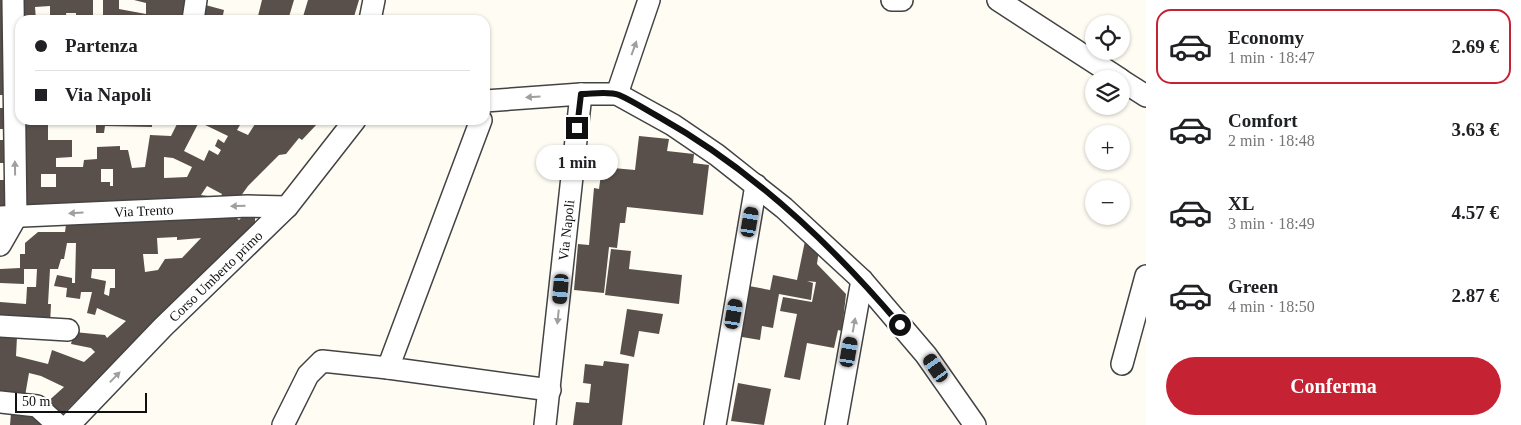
<!DOCTYPE html>
<html lang="it">
<head>
<meta charset="utf-8">
<style>
	body { margin:0; font-family:Georgia,serif; background:#f2f2f2; color:#202124; height:100vh; display:flex; flex-direction:column; font-size:19px; white-space:nowrap }
	* { box-sizing:border-box; margin:0 }
	p { font-size:16px; color:#757577 }
	.icon { flex:none; width:28px; height:28px; fill:none; stroke:currentColor; stroke-width:2; stroke-linecap:round; stroke-linejoin:round }
	.map { position:relative; flex:1; overflow:hidden }
	.drawer { display:flex; flex-direction:column; background:#fff; width:375px }
	.drawer>* { flex:none }
	.top-card { position:absolute; left:15px; top:15px; width:475px; height:110px; border-radius:15px; box-shadow:0 1px 4px #0004; display:grid; align-content:center; height:110px; padding:0 20px; background:#fff }
	.fabs { position:absolute; left:1085px; top:15px; display:grid; gap:10px }
	.fabs a { display:grid; place-items:center; width:45px; height:45px; border-radius:50%; background:#fff; box-shadow:0 1px 4px #0004; font-size:25px }
	.scale { position:absolute; left:15px; bottom:12px; width:132px; box-sizing:border-box; padding-left:5px; border:2px solid #101010; border-top:0; font-size:14px; line-height:18px; white-space:nowrap; color:#101010; -webkit-text-stroke:4px #fff; paint-order:stroke }
	.end { position:absolute; width:22px; height:22px; margin:-11px; border:6px solid #101010; background:#fff; box-shadow:0 0 0 2px #fff }
	.from { border-radius:50% }
	.bubble { position:absolute; height:35px; border-radius:18px; background:#fff; box-shadow:0 1px 4px #0004; font-size:16px; font-weight:800; line-height:35px; text-align:center }
	.car { position:absolute; width:15px; height:30px; margin:-15px -8px; border-radius:6px; box-shadow:0 0 4px 1px #0007; background:linear-gradient(#222 24%,#8ab4d8 0 40%,#222 0 76%,#8ab4d8 0 86%,#222 0) }
	.top-card b { display:flex; align-items:center; gap:18px; height:48px; font-size:19px }
	.top-card b+b { border-top:1px solid #e0e0e0 }
	.top-card i { width:12px; height:12px; background:#202124 }
	ul { padding:9px 0 0; list-style:none }
	li { display:flex; align-items:center; gap:15px; height:75px; margin:0 10px 8px; padding:0 10px; border:2px solid transparent; border-radius:15px }
	li div { flex:1 }
	li b { display:block; font-size:19px }
	li em { font-style:normal; font-weight:800 }
	li.on { border-color:#c52333 }
	li>.icon { width:45px; height:45px; stroke-width:1.5 }
	.button { display:flex; gap:10px; margin-top:auto; padding:10px 20px }
	.button a { flex:1; height:58px; border-radius:30px; background:#c52333; color:#fff; font-size:20px; font-weight:800; line-height:58px; text-align:center }
	main { display:flex; flex:1; min-height:0 }
	.map>svg:first-child { display:block }
	.building { fill:#59504c; fill-rule:evenodd }
	.lines { fill:none; stroke-linecap:round; stroke-linejoin:round }
	.minor-casing { stroke:#434343; stroke-width:24 }
	.minor { stroke:#fff; stroke-width:21 }
	.oneway { fill:#9f9f9f }
	.route { stroke:#101010; stroke-width:6 }
	.labels { text-anchor:middle; stroke-width:5; stroke-linejoin:round; paint-order:stroke }
	.street-label { font-size:14px; fill:#101010; stroke:#fff }
</style>
</head>
<body>
<main>
<div class="map">
<svg width="1146" height="425" viewBox="0 0 1146 425">
	<rect width="100%" height="100%" fill="#fffcf3"/>
	<path class="building" d="M 0,0 L 3,0 L 6,95 L 0,95 Z
		M 19,0 L 93,0 L 93,20 L 76,20 L 76,13 L 66,13 L 67,20 L 50,20 L 50,6 L 35,7 L 36,20 L 19,20 Z
		M 103,0 L 119,0 L 119,9 L 146,14 L 146,3 L 134,0 L 186,0 L 182,20 L 103,20 Z
		M 262,0 L 294,0 L 288,20 L 257,20 Z
		M 308,0 L 359,0 L 353,20 L 302,20 Z
		M 198,3 L 224,10 L 222,20 L 194,20 Z
		M 0,108 L 7,108 L 8,129 L 0,129 Z
		M 22,120 L 65,120 L 48,122 L 48,140 L 72,140 L 72,157 L 56,158 L 56,167 L 83,167 L 84,160 L 97,159 L 97,147 L 120,146 L 120,150 L 128,150 L 132,168 L 145,167 L 150,135 L 171,136 L 179,120 L 243,120 L 237,130 L 248,135 L 257,121 L 262,125 L 266,120 L 318,120 L 318,123 L 302,140 L 299,138 L 286,154 L 279,155 L 248,186 L 238,200 L 218,202 L 222,194 L 207,186 L 201,195 L 215,197 L 215,202 L 25,206 ZM 199,122 L 228,136 L 224,143 L 218,139 L 215,146 L 221,150 L 218,155 L 209,150 L 204,161 L 184,151 ZM 164,157 L 173,158 L 192,167 L 187,177 L 164,178 ZM 101,169 L 113,169 L 113,186 L 110,186 L 110,182 L 101,182 ZM 41,174 L 56,174 L 56,187 L 41,187 Z
		M 73,120 L 152,120 L 152,127 L 105,126 L 104,133 L 96,133 L 96,123 L 73,125 Z
		M 639,136 L 669,139 L 667,151 L 694,154 L 693,163 L 709,165 L 703,215 L 627,207 L 625,223 L 620,223 L 617,248 L 609,247 L 604,293 L 574,290 L 578,244 L 589,245 L 594,188 L 599,189 L 602,167 L 635,170 Z
		M 0,140 L 7,140 L 8,163 L 0,163 Z
		M 0,180 L 9,180 L 10,206 L 0,206 Z
		M 228,211 L 239,220 L 244,215 L 251,215 L 255,217 L 255,223 L 59,418 L 45,404 L 64,387 L 41,376 L 29,373 L 25,396 L 0,394 L 0,337 L 17,337 L 16,356 L 48,364 L 52,350 L 84,362 L 95,352 L 91,348 L 71,344 L 74,332 L 105,335 L 107,338 L 126,321 L 97,308 L 95,315 L 87,313 L 92,292 L 81,292 L 80,299 L 66,297 L 67,288 L 54,286 L 57,275 L 72,278 L 72,283 L 75,283 L 76,243 L 67,243 L 64,259 L 61,259 L 58,269 L 50,269 L 48,304 L 51,304 L 50,325 L 0,322 L 0,302 L 26,304 L 27,287 L 36,287 L 37,269 L 24,269 L 24,284 L 0,283 L 0,269 L 20,268 L 20,254 L 25,254 L 25,243 L 38,232 L 65,232 L 66,225 ZM 177,237 L 177,240 L 201,238 L 182,258 L 165,259 L 158,270 L 145,272 L 143,254 L 158,254 L 157,238 ZM 92,269 L 115,269 L 115,288 L 110,288 L 109,296 L 104,294 L 106,281 L 91,278 Z
		M 805,241 L 819,250 L 817,264 L 846,294 L 842,331 L 838,330 L 834,348 L 807,343 L 800,380 L 784,377 L 797,314 L 780,311 L 783,297 L 812,302 L 816,282 L 807,281 L 813,283 L 811,300 L 779,294 L 773,328 L 762,326 L 760,340 L 736,336 L 749,286 L 770,290 L 773,275 L 797,280 Z
		M 611,249 L 631,251 L 629,269 L 682,275 L 679,304 L 605,295 Z
		M 627,309 L 663,314 L 659,334 L 639,331 L 634,357 L 620,354 Z
		M 604,361 L 629,364 L 622,425 L 573,425 L 576,402 L 589,403 L 591,384 L 583,383 L 585,364 L 603,366 Z
		M 738,383 L 771,389 L 764,425 L 731,421 Z
		M 11,413 L 35,415 L 45,425 L 10,425 Z"/>
	<g class="lines">
		<g class="minor-casing">
			<g id="minor">
				<path d="M 892,0 L 902,0"/>
				<path d="M 998,0 L 1120,79"/>
				<path d="M 193,20 L 196,0"/>
				<path d="M 370,20 L 374,0"/>
				<path d="M 1121,80 L 1146,96"/>
				<path d="M 617,94 L 649,0"/>
				<path d="M 485,101 L 581,94 L 617,94 L 673,125 L 717,155 L 784,208 L 862,280 L 926,355 L 975,425"/>
				<path d="M 481,120 L 388,368 L 550,390"/>
				<path id="s1" d="M 0,217 L 248,206 L 287,207"/>
				<path d="M 0,245 L 16,217 L 13,0"/>
				<path d="M 0,326 L 68,330"/>
				<path d="M 1122,364 L 1146,276"/>
				<path d="M 0,402 L 37,406 L 58,425"/>
				<path id="s2" d="M 69,425 L 163,327 L 287,207 L 355,120"/>
				<path d="M 283,425 L 308,375 L 322,361 L 388,368"/>
				<path id="s3" d="M 545,425 L 581,94"/>
				<path d="M 715,425 L 756,185"/>
				<path d="M 836,425 L 862,280"/>
			</g>
		</g>
		<use href="#minor" class="minor"/>
	</g>
	<defs><path id="oneway-solid" d="M-6-.8H1V-3.2L6.5 0L1 3.2V.8H-6Z" transform="scale(1.25)"/></defs>
	<g class="oneway">
		<use href="#oneway-solid" transform="translate(634 48) rotate(-70)"/>
		<use href="#oneway-solid" transform="translate(533 97) rotate(176)"/>
		<use href="#oneway-solid" transform="translate(15 168) rotate(-91)"/>
		<use href="#oneway-solid" transform="translate(238 206) rotate(178)"/>
		<use href="#oneway-solid" transform="translate(76 213) rotate(177)"/>
		<use href="#oneway-solid" transform="translate(558 317) rotate(96)"/>
		<use href="#oneway-solid" transform="translate(854 325) rotate(-80)"/>
		<use href="#oneway-solid" transform="translate(115 377) rotate(-46)"/>
	</g>
	<g class="lines">
		<path class="route" d="M 577,128 L 581,94 C 592,94 609,91 619,95 C 633,101 646,110 659,117 C 750,168 833,246 900,325"/>
	</g>
	<g class="labels">
		<g class="street-label">
			<text dy="5" stroke="none"><textPath href="#s1" startOffset="144">Via Trento</textPath></text>
			<text dy="5" stroke="none"><textPath href="#s3" startOffset="196">Via Napoli</textPath></text>
			<text dy="5" stroke="none"><textPath href="#s2" startOffset="209">Corso Umberto primo</textPath></text>
		</g>
	</g>
</svg>
<div class="fabs">
<a><svg class="icon" aria-label="locate" viewBox="0 0 24 24"><circle cx="12" cy="12" r="6"/><path d="M12 2v4M12 18v4M2 12h4M18 12h4"/></svg></a>
<a><svg class="icon" aria-label="layers" viewBox="0 0 24 24"><path d="M12 4l9 5-9 5-9-5zM3 14l9 5 9-5"/></svg></a>
<a>+</a>
<a>−</a>
</div>
<div class="scale">50 m</div>
<i class="end from" style="left:900px;top:325px"></i>
<i class="end" style="left:577px;top:128px"></i>
<div class="bubble" style="left:536px;top:145px;width:82px">1 min</div>
<i class="car" style="left:750px;top:222px;rotate:10deg"></i>
<i class="car" style="left:561px;top:289px;rotate:185deg"></i>
<i class="car" style="left:734px;top:314px;rotate:10deg"></i>
<i class="car" style="left:849px;top:352px;rotate:10deg"></i>
<i class="car" style="left:936px;top:368px;rotate:325deg"></i>
<div class="top-card">
<b><i class="from"></i>Partenza</b>
<b><i></i>Via Napoli</b>
</div>
</div>
<section class="drawer">
<ul>
<li class="on"><svg class="icon" aria-label="car" viewBox="0 0 24 24"><path d="M5 17H2v-5l4-1 3-4h7l3 4 3 1v5h-3M9 17h6M6 11h13"/><circle cx="7" cy="17" r="2"/><circle cx="17" cy="17" r="2"/></svg><div><b>Economy</b><p>1 min · 18:47</p></div><em>2.69 €</em></li>
<li><svg class="icon" aria-label="car" viewBox="0 0 24 24"><path d="M5 17H2v-5l4-1 3-4h7l3 4 3 1v5h-3M9 17h6M6 11h13"/><circle cx="7" cy="17" r="2"/><circle cx="17" cy="17" r="2"/></svg><div><b>Comfort</b><p>2 min · 18:48</p></div><em>3.63 €</em></li>
<li><svg class="icon" aria-label="car" viewBox="0 0 24 24"><path d="M5 17H2v-5l4-1 3-4h7l3 4 3 1v5h-3M9 17h6M6 11h13"/><circle cx="7" cy="17" r="2"/><circle cx="17" cy="17" r="2"/></svg><div><b>XL</b><p>3 min · 18:49</p></div><em>4.57 €</em></li>
<li><svg class="icon" aria-label="car" viewBox="0 0 24 24"><path d="M5 17H2v-5l4-1 3-4h7l3 4 3 1v5h-3M9 17h6M6 11h13"/><circle cx="7" cy="17" r="2"/><circle cx="17" cy="17" r="2"/></svg><div><b>Green</b><p>4 min · 18:50</p></div><em>2.87 €</em></li>
</ul>
<div class="button"><a>Conferma</a></div>
</section>
</main>
</body>
</html>
